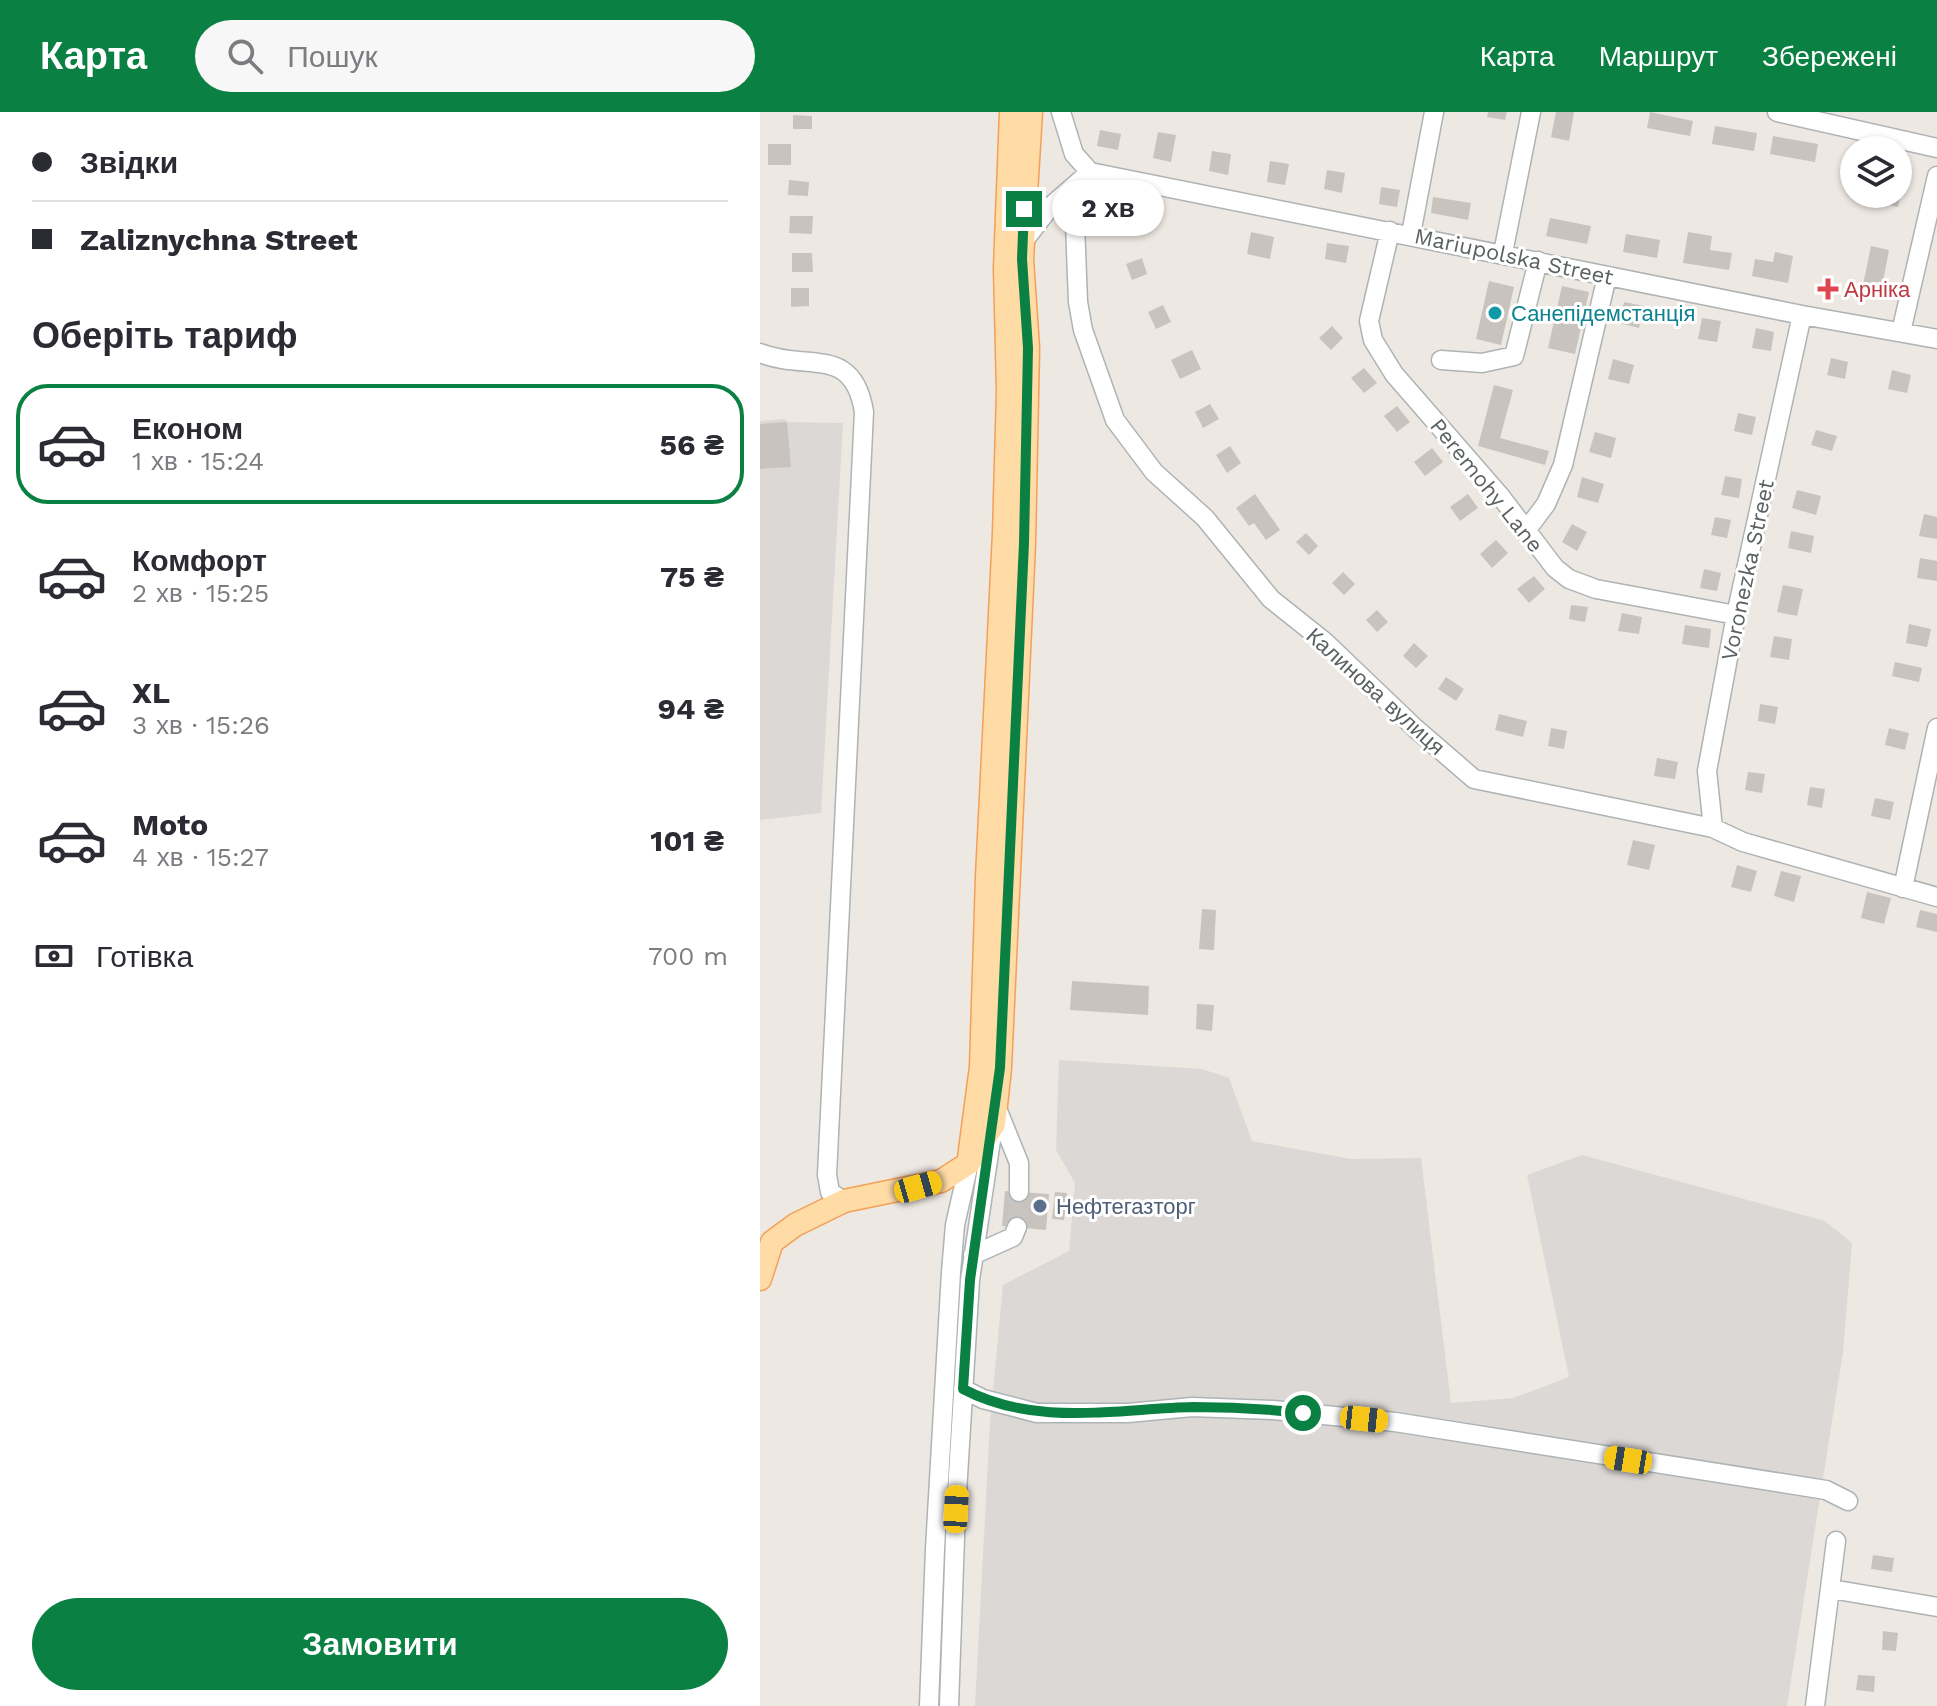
<!DOCTYPE html>
<html lang="uk">
<head>
<meta charset="utf-8">
<style>
	body { margin:0; font-family:"Work Sans",sans-serif; background:#f7f7f7; color:#2b2b33; height:100vh; display:flex; flex-direction:column; font-size:30px; white-space:nowrap }
	* { box-sizing:border-box; margin:0 }
	p { font-size:26px; color:#7c7c81 }
	.icon { flex:none; width:44px; height:44px; fill:none; stroke:currentColor; stroke-width:2; stroke-linecap:round; stroke-linejoin:round }
	.map { position:relative; flex:1; overflow:hidden }
	.sheet { display:flex; flex-direction:column; background:#fff; width:760px }
	.sheet>* { flex:none }
	.banner { display:grid; align-content:center; height:176px; padding:0 32px; background:#fff }
	.tools { position:absolute; left:1080px; top:24px; display:grid; gap:16px }
	.tools a { display:grid; place-items:center; width:72px; height:72px; border-radius:50%; background:#fff; box-shadow:0 2px 6px #0004; font-size:40px }
	.end { position:absolute; width:36px; height:36px; margin:-18px; border:10px solid #0b8043; background:#fff; box-shadow:0 0 0 4px #fff }
	.from { border-radius:50% }
	.bubble { position:absolute; height:56px; border-radius:28px; background:#fff; box-shadow:0 2px 6px #0004; font-size:26px; font-weight:700; line-height:56px; text-align:center }
	.car { position:absolute; width:24px; height:48px; margin:-24px -12px; border-radius:10px; box-shadow:0 0 6px 2px #0007; background:linear-gradient(#f5c518 24%,#345 0 40%,#f5c518 0 76%,#345 0 86%,#f5c518 0) }
	.banner b { display:flex; align-items:center; gap:28px; height:76px; font-size:30px }
	.banner b+b { border-top:2px solid #e1e1e2 }
	.banner i { width:20px; height:20px; background:#2b2b33 }
	ul { padding:0; list-style:none }
	li { display:flex; align-items:center; gap:24px; height:120px; margin:0 16px 12px; padding:0 16px; border:4px solid transparent; border-radius:32px }
	li div { flex:1 }
	li b { display:block; font-size:30px }
	li em { font-style:normal; font-weight:700 }
	li.current { border-color:#0b8043 }
	li>.icon { width:72px; height:72px; stroke-width:1.5 }
	h2 { padding:0 32px; font-size:36px; line-height:96px }
	.pay { display:flex; align-items:center; gap:20px; height:88px; padding:0 32px; font-size:30px }
	.pay p { margin-inline-start:auto }
	.button { display:flex; gap:16px; margin-top:auto; padding:16px 32px }
	.button a { flex:1; height:92px; border-radius:48px; background:#0b8043; color:#fff; font-size:32px; font-weight:700; line-height:92px; text-align:center }
	header { display:flex; align-items:center; gap:48px; box-sizing:border-box; height:112px; padding:0 40px; background:#0b8043; color:#fff }
	header strong { font-size:38px }
	nav { display:flex; gap:44px; margin-inline-start:auto; font-size:28px }
	.search { width:560px; height:72px; background:#f7f7f7; display:flex; align-items:center; gap:20px; box-sizing:border-box; padding:0 28px; border-radius:44px; color:#7c7c81; font-size:30px }
	main { display:flex; flex:1; min-height:0 }
	.map>svg:first-child { display:block }
	.industrial { fill:#dcd8d5 }
	.green { fill:#c8e6be }
	.building { fill:#c9c3c0 }
	.lines { fill:none; stroke-linecap:round; stroke-linejoin:round }
	.minor-tunnel { stroke:#c9c6c2; stroke-width:18; stroke-dasharray:18 9; stroke-linecap:butt }
	.minor-casing { stroke:#aeb3b5; stroke-width:21 }
	.major-casing { stroke:#f3a057; stroke-width:25 }
	.minor { stroke:#fff; stroke-width:18 }
	.major { stroke:#ffdba6; stroke-width:22 }
	.route { stroke:#0b8043; stroke-width:10 }
	.health-dot { fill:#e0444e; stroke:#fff; stroke-width:3 }
	.culture-dot { fill:#0f9aa8; stroke:#fff; stroke-width:3 }
	.service-dot { fill:#5c6f8a; stroke:#fff; stroke-width:3 }
	.labels { text-anchor:middle; stroke-width:6; stroke-linejoin:round; paint-order:stroke }
	.street-label { font-size:22px; fill:#5b6163; stroke:#fff }
	.health-label { font-size:22px; fill:#be3a42; stroke:#fff; text-anchor:start }
	.culture-label { font-size:22px; fill:#0d838f; stroke:#fff; text-anchor:start }
	.service-label { font-size:22px; fill:#4e5e75; stroke:#fff; text-anchor:start }
</style>
</head>
<body>
<header>
<strong>Карта</strong>
<div class="search"><svg class="icon" aria-label="search" viewBox="0 0 24 24"><circle cx="10" cy="10" r="6"/><path d="M15 15l6 6"/></svg>Пошук</div>
<nav><a>Карта</a><a>Маршрут</a><a>Збережені</a></nav>
</header>
<main>
<section class="sheet">
<div class="banner">
<b><i class="from"></i>Звідки</b>
<b><i></i>Zaliznychna Street</b>
</div>
<h2>Оберіть тариф</h2>
<ul>
<li class="current"><svg class="icon" aria-label="car" viewBox="0 0 24 24"><path d="M5 17H2v-5l4-1 3-4h7l3 4 3 1v5h-3M9 17h6M6 11h13"/><circle cx="7" cy="17" r="2"/><circle cx="17" cy="17" r="2"/></svg><div><b>Економ</b><p>1 хв · 15:24</p></div><em>56 ₴</em></li>
<li><svg class="icon" aria-label="car" viewBox="0 0 24 24"><path d="M5 17H2v-5l4-1 3-4h7l3 4 3 1v5h-3M9 17h6M6 11h13"/><circle cx="7" cy="17" r="2"/><circle cx="17" cy="17" r="2"/></svg><div><b>Комфорт</b><p>2 хв · 15:25</p></div><em>75 ₴</em></li>
<li><svg class="icon" aria-label="car" viewBox="0 0 24 24"><path d="M5 17H2v-5l4-1 3-4h7l3 4 3 1v5h-3M9 17h6M6 11h13"/><circle cx="7" cy="17" r="2"/><circle cx="17" cy="17" r="2"/></svg><div><b>XL</b><p>3 хв · 15:26</p></div><em>94 ₴</em></li>
<li><svg class="icon" aria-label="car" viewBox="0 0 24 24"><path d="M5 17H2v-5l4-1 3-4h7l3 4 3 1v5h-3M9 17h6M6 11h13"/><circle cx="7" cy="17" r="2"/><circle cx="17" cy="17" r="2"/></svg><div><b>Moto</b><p>4 хв · 15:27</p></div><em>101 ₴</em></li>
</ul>
<div class="pay"><svg class="icon" aria-label="cash" viewBox="0 0 24 24"><path d="M3 7h18v10H3z"/><circle cx="12" cy="12" r="2"/></svg>Готівка<p>700 m</p></div>
<div class="button"><a>Замовити</a></div>
</section>
<div class="map">
<svg width="1177" height="1594" viewBox="0 0 1177 1594">
	<rect width="100%" height="100%" fill="#eee8e2"/>
	<path class="industrial" d="M 26,307 L 28,310 L 83,311 L 61,701 L 0,708 L 0,309 Z
		M 299,948 L 442,957 L 469,966 L 492,1029 L 591,1047 L 661,1046 L 691,1291 L 753,1286 L 809,1265 L 767,1063 L 822,1043 L 1065,1109 L 1092,1131 L 1083,1240 L 1027,1594 L 215,1594 L 230,1310 L 243,1173 L 309,1139 L 315,1071 L 296,1038 Z"/>
	<path class="green" d="M 196,1183 L 201,1184 L 182,1594 L 177,1594 Z"/>
	<path class="building" d="M 728,0 L 747,0 L 745,8 L 727,5 Z
		M 796,0 L 814,0 L 809,29 L 791,25 Z
		M 890,0 L 933,9 L 930,24 L 887,16 Z
		M 33,3 L 52,4 L 52,17 L 33,17 Z
		M 955,14 L 997,21 L 994,39 L 952,32 Z
		M 340,18 L 361,22 L 358,38 L 337,34 Z
		M 398,20 L 416,23 L 411,50 L 393,46 Z
		M 1013,24 L 1058,32 L 1055,50 L 1010,42 Z
		M 8,32 L 31,32 L 31,53 L 8,53 Z
		M 452,39 L 471,42 L 468,63 L 449,59 Z
		M 510,49 L 529,52 L 525,73 L 507,70 Z
		M 1138,57 L 1145,58 L 1138,95 L 1118,91 L 1120,82 L 1138,82 Z
		M 567,58 L 585,61 L 582,81 L 564,77 Z
		M 29,68 L 49,70 L 48,84 L 28,83 Z
		M 621,75 L 640,78 L 637,95 L 619,92 Z
		M 673,85 L 711,91 L 708,108 L 671,101 Z
		M 360,88 L 376,95 L 367,116 L 351,108 Z
		M 30,104 L 53,104 L 52,122 L 29,121 Z
		M 790,106 L 831,114 L 827,132 L 786,124 Z
		M 491,120 L 514,125 L 510,147 L 487,142 Z
		M 928,120 L 952,124 L 950,138 L 972,141 L 969,158 L 923,151 Z
		M 866,122 L 900,128 L 897,146 L 863,140 Z
		M 567,131 L 589,134 L 586,151 L 565,147 Z
		M 1111,134 L 1129,138 L 1121,181 L 1102,178 Z
		M 1015,140 L 1033,144 L 1028,171 L 992,164 L 995,147 L 1013,150 Z
		M 32,141 L 52,141 L 53,160 L 32,160 Z
		M 382,146 L 387,162 L 372,168 L 366,152 Z
		M 729,169 L 754,175 L 741,233 L 716,227 Z
		M 802,174 L 829,180 L 815,242 L 788,236 Z
		M 31,176 L 49,176 L 49,194 L 31,195 Z
		M 864,190 L 884,194 L 879,216 L 859,211 Z
		M 403,193 L 411,210 L 396,217 L 388,200 Z
		M 942,206 L 961,209 L 957,230 L 938,227 Z
		M 572,214 L 583,226 L 571,238 L 559,226 Z
		M 996,216 L 1014,220 L 1011,239 L 992,236 Z
		M 432,238 L 441,257 L 420,267 L 411,248 Z
		M 1071,246 L 1088,250 L 1085,267 L 1067,263 Z
		M 853,247 L 874,253 L 869,272 L 848,267 Z
		M 604,256 L 617,271 L 604,281 L 591,266 Z
		M 1132,258 L 1151,263 L 1147,281 L 1128,277 Z
		M 734,273 L 753,278 L 740,326 L 789,339 L 785,353 L 718,334 Z
		M 450,292 L 459,307 L 443,316 L 435,300 Z
		M 637,294 L 650,310 L 637,320 L 624,304 Z
		M 978,301 L 996,305 L 992,323 L 974,319 Z
		M 27,310 L 31,355 L 0,357 L 0,312 Z
		M 1056,318 L 1077,324 L 1072,339 L 1051,333 Z
		M 835,320 L 856,326 L 851,346 L 829,340 Z
		M 470,334 L 481,351 L 467,361 L 456,343 Z
		M 672,336 L 683,350 L 665,364 L 654,350 Z
		M 965,364 L 982,367 L 979,386 L 961,383 Z
		M 822,365 L 844,372 L 838,391 L 817,385 Z
		M 1037,378 L 1061,384 L 1056,403 L 1032,396 Z
		M 495,382 L 520,418 L 506,428 L 494,411 L 489,414 L 476,396 Z
		M 708,382 L 718,396 L 700,409 L 690,395 Z
		M 1164,402 L 1177,405 L 1177,427 L 1159,424 Z
		M 955,405 L 971,408 L 967,426 L 951,423 Z
		M 812,412 L 827,420 L 817,439 L 802,430 Z
		M 1031,419 L 1054,424 L 1051,441 L 1028,436 Z
		M 546,421 L 558,434 L 549,443 L 536,430 Z
		M 736,428 L 748,441 L 732,456 L 720,442 Z
		M 1160,446 L 1177,449 L 1177,469 L 1157,466 Z
		M 944,457 L 961,461 L 957,479 L 940,476 Z
		M 583,460 L 595,472 L 584,483 L 572,471 Z
		M 774,464 L 785,477 L 769,491 L 757,477 Z
		M 1023,473 L 1043,477 L 1037,504 L 1017,500 Z
		M 811,493 L 828,495 L 825,510 L 809,507 Z
		M 617,498 L 628,510 L 617,520 L 606,508 Z
		M 862,501 L 882,505 L 879,522 L 858,519 Z
		M 1149,512 L 1171,517 L 1167,535 L 1146,531 Z
		M 925,513 L 951,517 L 949,536 L 922,532 Z
		M 1014,524 L 1032,527 L 1029,548 L 1010,545 Z
		M 654,531 L 668,544 L 656,556 L 643,544 Z
		M 1135,550 L 1162,556 L 1159,570 L 1132,564 Z
		M 686,565 L 704,577 L 696,589 L 678,577 Z
		M 1000,592 L 1018,595 L 1015,612 L 998,609 Z
		M 739,602 L 767,609 L 763,625 L 735,618 Z
		M 791,616 L 807,619 L 804,637 L 788,634 Z
		M 1129,616 L 1149,621 L 1145,638 L 1125,633 Z
		M 897,646 L 918,650 L 915,667 L 894,664 Z
		M 988,660 L 1005,662 L 1002,681 L 985,678 Z
		M 1050,675 L 1065,677 L 1062,696 L 1047,693 Z
		M 1115,686 L 1134,690 L 1130,708 L 1111,704 Z
		M 873,728 L 895,733 L 889,758 L 867,753 Z
		M 977,753 L 997,759 L 991,780 L 971,775 Z
		M 1021,759 L 1041,764 L 1034,790 L 1014,784 Z
		M 1107,780 L 1131,786 L 1124,812 L 1101,806 Z
		M 442,797 L 456,798 L 454,838 L 439,837 Z
		M 1160,798 L 1177,802 L 1177,820 L 1156,815 Z
		M 312,869 L 389,874 L 388,903 L 310,898 Z
		M 437,892 L 454,893 L 452,919 L 436,917 Z
		M 245,1079 L 289,1082 L 286,1118 L 242,1114 Z
		M 295,1080 L 307,1081 L 304,1108 L 292,1107 Z
		M 1113,1443 L 1134,1446 L 1132,1460 L 1111,1457 Z
		M 1123,1519 L 1138,1521 L 1136,1539 L 1122,1538 Z
		M 1098,1563 L 1115,1564 L 1114,1580 L 1096,1578 Z"/>
	<g class="lines">
		<path class="minor-tunnel" d="M 257,1115 L 259,1080"/>
		<g class="minor-casing">
			<path id="minor" d="M 301,0 L 314,42 L 330,60
				M 1017,0 L 1177,36
				M 330,60 L 1042,203 L 1177,227
				M 305,82 L 315,112 L 318,190 L 323,218 L 355,308 L 394,360 L 445,406 L 511,487 L 565,530 L 655,616 L 714,667 L 953,716 L 983,730 L 1177,785
				M 630,119 L 609,209 L 613,228 L 634,262 L 741,385 L 795,456 L 809,467 L 836,477 L 976,503
				M 651,122 L 674,0
				M 263,130 L 290,95 L 330,60
				M 743,141 L 771,0
				M 1141,220 L 1177,64
				M 0,241 C 48,260 93,232 104,300 L 67,1063 L 70,1080 L 84,1089
				M 681,248 L 722,251 L 754,244 L 778,149
				M 765,420 L 786,392 L 803,353 L 847,164
				M 953,716 L 947,659 L 976,503 L 1042,203
				M 1143,776 L 1177,616
				M 238,999 L 259,1051 L 259,1080
				M 213,1143 L 253,1125 L 257,1115
				M 203,1277 L 223,1287 L 277,1301 L 368,1301 L 432,1295 L 513,1298 L 635,1310 L 1066,1378 L 1088,1389
				M 1071,1477 L 1177,1495
				M 169,1594 L 175,1437 L 191,1160 L 195,1113 L 209,1051
				M 189,1594 L 196,1397 L 210,1168 L 233,1015
				M 1055,1594 L 1076,1429"/>
		</g>
		<g class="major-casing">
			<path id="major" d="M 209,1046 L 221,955 L 227,765 L 244,421 L 248,279 L 245,156 L 251,0
				M 0,1167 L 12,1130 L 35,1113 L 84,1089 L 181,1069 L 209,1051 L 234,1012 L 240,956 L 264,431 L 268,236 L 262,147 L 271,0"/>
		</g>
		<use href="#minor" class="minor"/>
		<use href="#major" class="major"/>
	</g>
	<g class="lines">
		<path class="route" d="M 264,97 L 262,147 L 268,236 L 264,431 L 240,956 L 210,1168 L 203,1277 C 275,1315 355,1297 433,1295 C 469,1295 507,1297 543,1301"/>
	</g>
	<path class="health-dot" d="M1064 165h8v8h8v8h-8v8h-8v-8h-8v-8h8z"/>
	<circle class="culture-dot" cx="735" cy="201" r="8"/>
	<circle class="service-dot" cx="280" cy="1094" r="8"/>
	<g class="labels">
		<g class="street-label">
			<text transform="translate(754 144) rotate(12)" y="8">Mariupolska Street</text>
			<text transform="translate(727 373) rotate(51)" y="8">Peremohy Lane</text>
			<text transform="translate(987 458) rotate(-78)" y="8">Voronezka Street</text>
			<text transform="translate(616 579) rotate(42)" y="8">Калинова вулиця</text>
		</g>
		<g class="health-label">
			<text x="1084" y="185">Арніка</text>
		</g>
		<g class="culture-label">
			<text x="751" y="209">Санепідемстанція</text>
		</g>
		<g class="service-label">
			<text x="296" y="1102">Нефтегазторг</text>
		</g>
	</g>
</svg>
<div class="tools">
<a><svg class="icon" aria-label="layers" viewBox="0 0 24 24"><path d="M12 4l9 5-9 5-9-5zM3 14l9 5 9-5"/></svg></a>
</div>
<i class="end from" style="left:543px;top:1301px"></i>
<i class="end" style="left:264px;top:97px"></i>
<div class="bubble" style="left:292px;top:68px;width:112px">2 хв</div>
<i class="car" style="left:158px;top:1075px;rotate:74deg"></i>
<i class="car" style="left:604px;top:1307px;rotate:96deg"></i>
<i class="car" style="left:868px;top:1348px;rotate:279deg"></i>
<i class="car" style="left:196px;top:1397px;rotate:3deg"></i>
</div>
</main>
</body>
</html>
